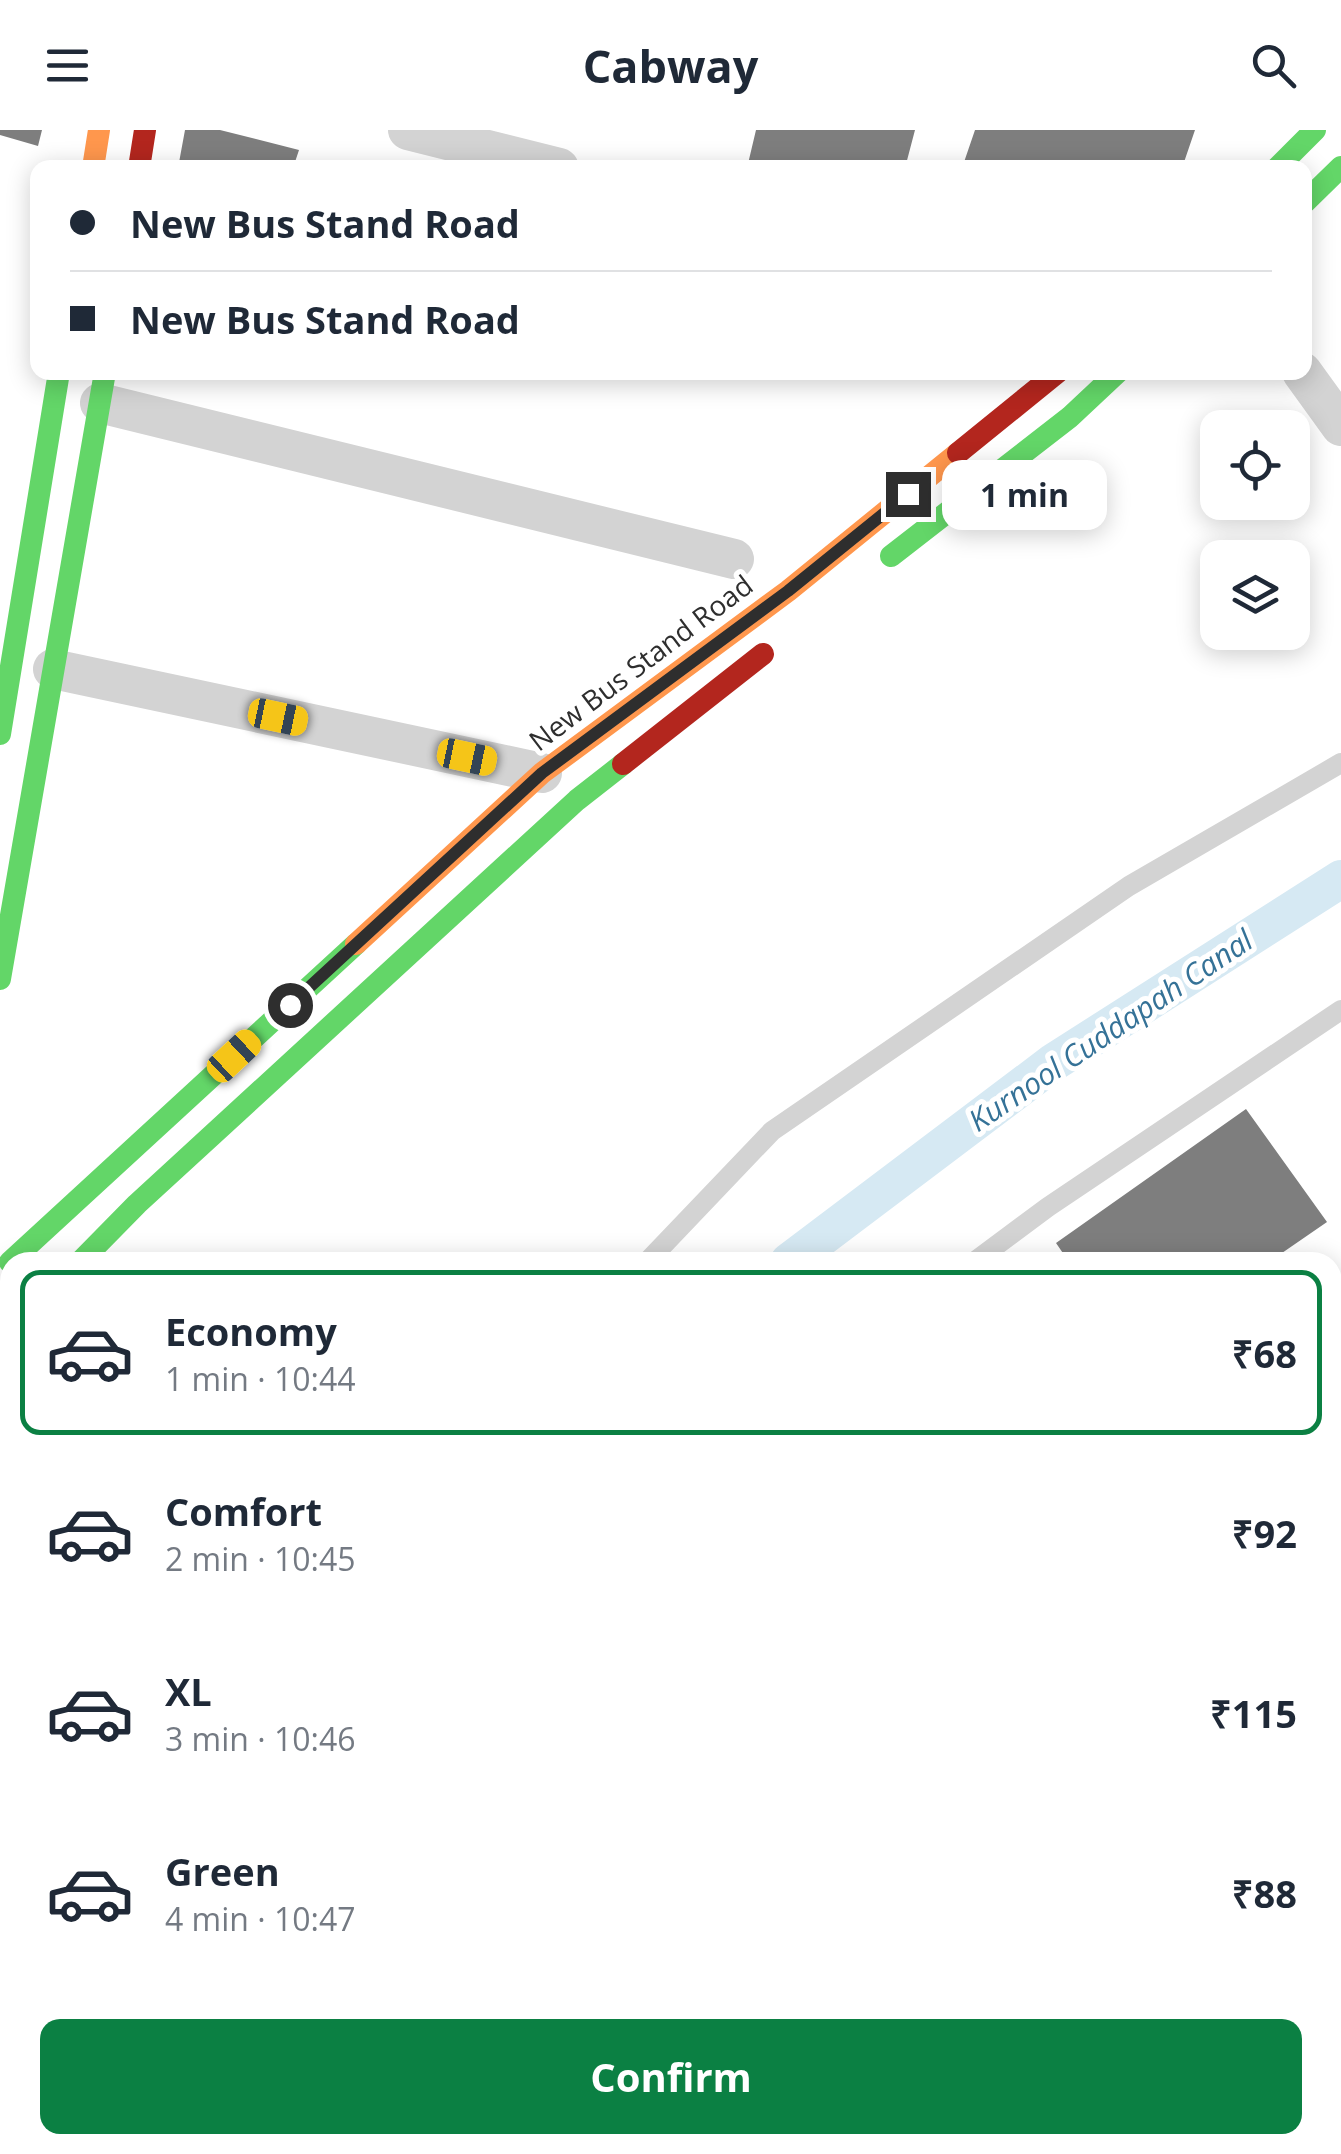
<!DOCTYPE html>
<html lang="en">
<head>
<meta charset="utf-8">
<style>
	body { margin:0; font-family:"Open Sans",sans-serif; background:#f6f6f7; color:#1f2937; height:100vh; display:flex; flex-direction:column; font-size:38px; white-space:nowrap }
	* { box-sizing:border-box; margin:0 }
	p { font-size:32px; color:#747a83 }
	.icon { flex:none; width:55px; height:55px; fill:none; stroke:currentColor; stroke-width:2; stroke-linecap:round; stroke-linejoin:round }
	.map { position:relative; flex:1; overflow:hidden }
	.details { position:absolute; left:0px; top:1122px; width:1342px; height:902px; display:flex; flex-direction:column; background:#fff; border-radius:30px 30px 0 0; box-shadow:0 5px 25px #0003 }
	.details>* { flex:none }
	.hud { position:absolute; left:30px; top:30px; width:1282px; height:220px; border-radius:20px; box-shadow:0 5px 25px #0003; display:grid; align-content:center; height:220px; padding:0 40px; background:#fff }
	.tools { position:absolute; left:1200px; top:280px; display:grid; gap:20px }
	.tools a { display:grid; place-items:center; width:110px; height:110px; border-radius:20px; background:#fff; box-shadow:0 5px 25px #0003; font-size:50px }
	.end { position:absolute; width:45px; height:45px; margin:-22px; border:12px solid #2e2e2e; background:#fff; box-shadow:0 0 0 5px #fff }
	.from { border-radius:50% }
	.bubble { position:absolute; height:70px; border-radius:20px; background:#fff; box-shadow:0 5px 25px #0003; font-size:32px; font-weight:700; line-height:70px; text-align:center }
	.car { position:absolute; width:30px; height:60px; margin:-30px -15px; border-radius:12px; box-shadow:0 0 8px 2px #0007; background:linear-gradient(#f5c518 24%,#345 0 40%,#f5c518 0 76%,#345 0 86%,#f5c518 0) }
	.hud b { display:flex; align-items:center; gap:35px; height:95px; font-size:38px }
	.hud b+b { border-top:2px solid #e0e1e3 }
	.hud i { width:25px; height:25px; background:#1f2937 }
	ul { padding:18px 0 0; list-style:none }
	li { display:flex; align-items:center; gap:30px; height:165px; margin:0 20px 15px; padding:0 20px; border:5px solid transparent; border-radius:20px }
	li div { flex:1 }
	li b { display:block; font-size:38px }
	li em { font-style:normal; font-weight:700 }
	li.on { border-color:#0b8043 }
	li>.icon { width:90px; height:90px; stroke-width:1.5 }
	.button { display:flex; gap:20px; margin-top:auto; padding:20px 40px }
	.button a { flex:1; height:115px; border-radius:20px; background:#0b8043; color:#fff; font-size:40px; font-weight:700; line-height:115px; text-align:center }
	header { display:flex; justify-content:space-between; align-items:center; height:130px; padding:0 40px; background:#fff; font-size:45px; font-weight:700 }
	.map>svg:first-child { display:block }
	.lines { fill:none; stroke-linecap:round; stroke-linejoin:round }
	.canal { stroke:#d6e9f3; stroke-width:38 }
	.building { fill:#7e7e7e }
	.lane { stroke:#d3d3d3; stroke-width:20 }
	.street { stroke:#d3d3d3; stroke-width:40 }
	.fast { stroke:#63d668; stroke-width:22 }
	.slow { stroke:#ff974d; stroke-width:22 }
	.jam { stroke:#b3261e; stroke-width:22 }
	.route { stroke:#2e2e2e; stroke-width:12 }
	.labels { text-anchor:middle; stroke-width:10; stroke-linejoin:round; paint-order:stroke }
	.street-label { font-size:28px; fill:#2e2e2e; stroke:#fff }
	.water-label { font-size:30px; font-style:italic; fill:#357297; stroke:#fff }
</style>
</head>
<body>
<header><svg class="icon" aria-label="menu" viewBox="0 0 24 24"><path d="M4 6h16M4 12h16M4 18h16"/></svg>Cabway<svg class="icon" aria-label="search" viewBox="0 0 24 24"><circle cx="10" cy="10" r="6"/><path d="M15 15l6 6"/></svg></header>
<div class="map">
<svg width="1341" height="2024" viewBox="0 0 1341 2024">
	<rect width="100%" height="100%" fill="#fff"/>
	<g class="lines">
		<path class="canal" d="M 789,1132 L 1054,932 L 1341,749
			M 186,2024 L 190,2015"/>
	</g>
	<path class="building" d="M 0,0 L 42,0 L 38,16 L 0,5 Z
		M 185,0 L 220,0 L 299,20 L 293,38 L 178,38 Z
		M 756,0 L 915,0 L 905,38 L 747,38 Z
		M 975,0 L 1195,0 L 1182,38 L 962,38 Z
		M 1246,979 L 1327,1092 L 1269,1132 L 1069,1132 L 1056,1113 Z
		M 1341,1821 L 1341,1917 L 1332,1929 L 1332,1834 Z
		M 0,1925 L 10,1928 L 10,1997 L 0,1994 Z
		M 446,2015 L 512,2015 L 510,2024 L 443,2024 Z
		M 1231,2015 L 1275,2015 L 1269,2024 L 1245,2024 Z"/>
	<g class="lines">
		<path class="lane" d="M 647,1132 L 772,1001 L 1129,756 L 1341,633
			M 974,1132 L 1048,1077 L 1341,880"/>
		<path class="street" d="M 408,0 L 559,38
			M 1302,242 L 1341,296
			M 100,273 L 734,429
			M 53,539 L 542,643
			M 0,1909 L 10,1914
			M 67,2024 L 72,2015"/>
		<path class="fast" d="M 1277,38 L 1315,0
			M 1305,72 L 1341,37
			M 891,426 L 1070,287 L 1118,242
			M 0,604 L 59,242
			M 0,849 L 105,242
			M 10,1132 L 356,814
			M 80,1132 L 137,1074 L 577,670 L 623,634
			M 0,1229 L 10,1217
			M 0,1546 L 10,1562
			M 610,2015 L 621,2024"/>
		<path class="slow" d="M 93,38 L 99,0
			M 356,814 L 542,643 L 788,461 L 958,323
			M 722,2015 L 731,2024"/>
		<path class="jam" d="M 139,38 L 145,0
			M 958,323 L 1058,242
			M 623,634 L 763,524
			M 0,1422 L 10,1451"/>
	</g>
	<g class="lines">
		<path class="route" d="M 290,875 L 542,643 L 788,461 L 908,364"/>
	</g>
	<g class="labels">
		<g class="street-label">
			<text transform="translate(641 533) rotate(-37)" y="10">New Bus Stand Road</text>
		</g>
		<g class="water-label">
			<text transform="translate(1111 901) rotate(-34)" y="10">Kurnool Cuddapah Canal</text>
		</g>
	</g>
</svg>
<div class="tools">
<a><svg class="icon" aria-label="locate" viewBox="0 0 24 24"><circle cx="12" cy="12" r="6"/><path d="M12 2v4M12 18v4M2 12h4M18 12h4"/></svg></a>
<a><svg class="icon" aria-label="layers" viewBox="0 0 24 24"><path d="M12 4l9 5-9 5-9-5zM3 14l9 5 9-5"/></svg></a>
</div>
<i class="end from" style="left:290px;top:875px"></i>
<i class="end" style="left:908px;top:364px"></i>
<div class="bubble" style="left:942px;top:330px;width:165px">1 min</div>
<i class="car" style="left:278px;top:587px;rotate:102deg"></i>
<i class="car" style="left:467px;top:627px;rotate:102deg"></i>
<i class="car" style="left:234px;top:926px;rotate:47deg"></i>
<div class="hud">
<b><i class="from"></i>New Bus Stand Road</b>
<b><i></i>New Bus Stand Road</b>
</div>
<section class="details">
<ul>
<li class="on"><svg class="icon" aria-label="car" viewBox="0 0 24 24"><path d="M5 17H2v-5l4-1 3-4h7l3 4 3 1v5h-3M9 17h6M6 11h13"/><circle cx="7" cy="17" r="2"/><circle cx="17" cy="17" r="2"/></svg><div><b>Economy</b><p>1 min · 10:44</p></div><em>₹68</em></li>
<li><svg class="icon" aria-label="car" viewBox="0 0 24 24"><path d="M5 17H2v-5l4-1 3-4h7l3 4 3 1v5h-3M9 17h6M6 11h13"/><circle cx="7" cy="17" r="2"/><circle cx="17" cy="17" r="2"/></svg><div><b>Comfort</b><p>2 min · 10:45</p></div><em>₹92</em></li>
<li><svg class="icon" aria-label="car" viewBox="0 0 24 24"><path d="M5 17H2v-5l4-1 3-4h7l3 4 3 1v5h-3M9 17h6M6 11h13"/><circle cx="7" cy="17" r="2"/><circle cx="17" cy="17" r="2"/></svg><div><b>XL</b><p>3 min · 10:46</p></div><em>₹115</em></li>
<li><svg class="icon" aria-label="car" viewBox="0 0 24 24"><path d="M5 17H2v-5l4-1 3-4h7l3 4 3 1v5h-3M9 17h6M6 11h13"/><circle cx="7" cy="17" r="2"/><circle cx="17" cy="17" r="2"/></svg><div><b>Green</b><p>4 min · 10:47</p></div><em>₹88</em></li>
</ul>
<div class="button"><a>Confirm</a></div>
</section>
</div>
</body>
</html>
